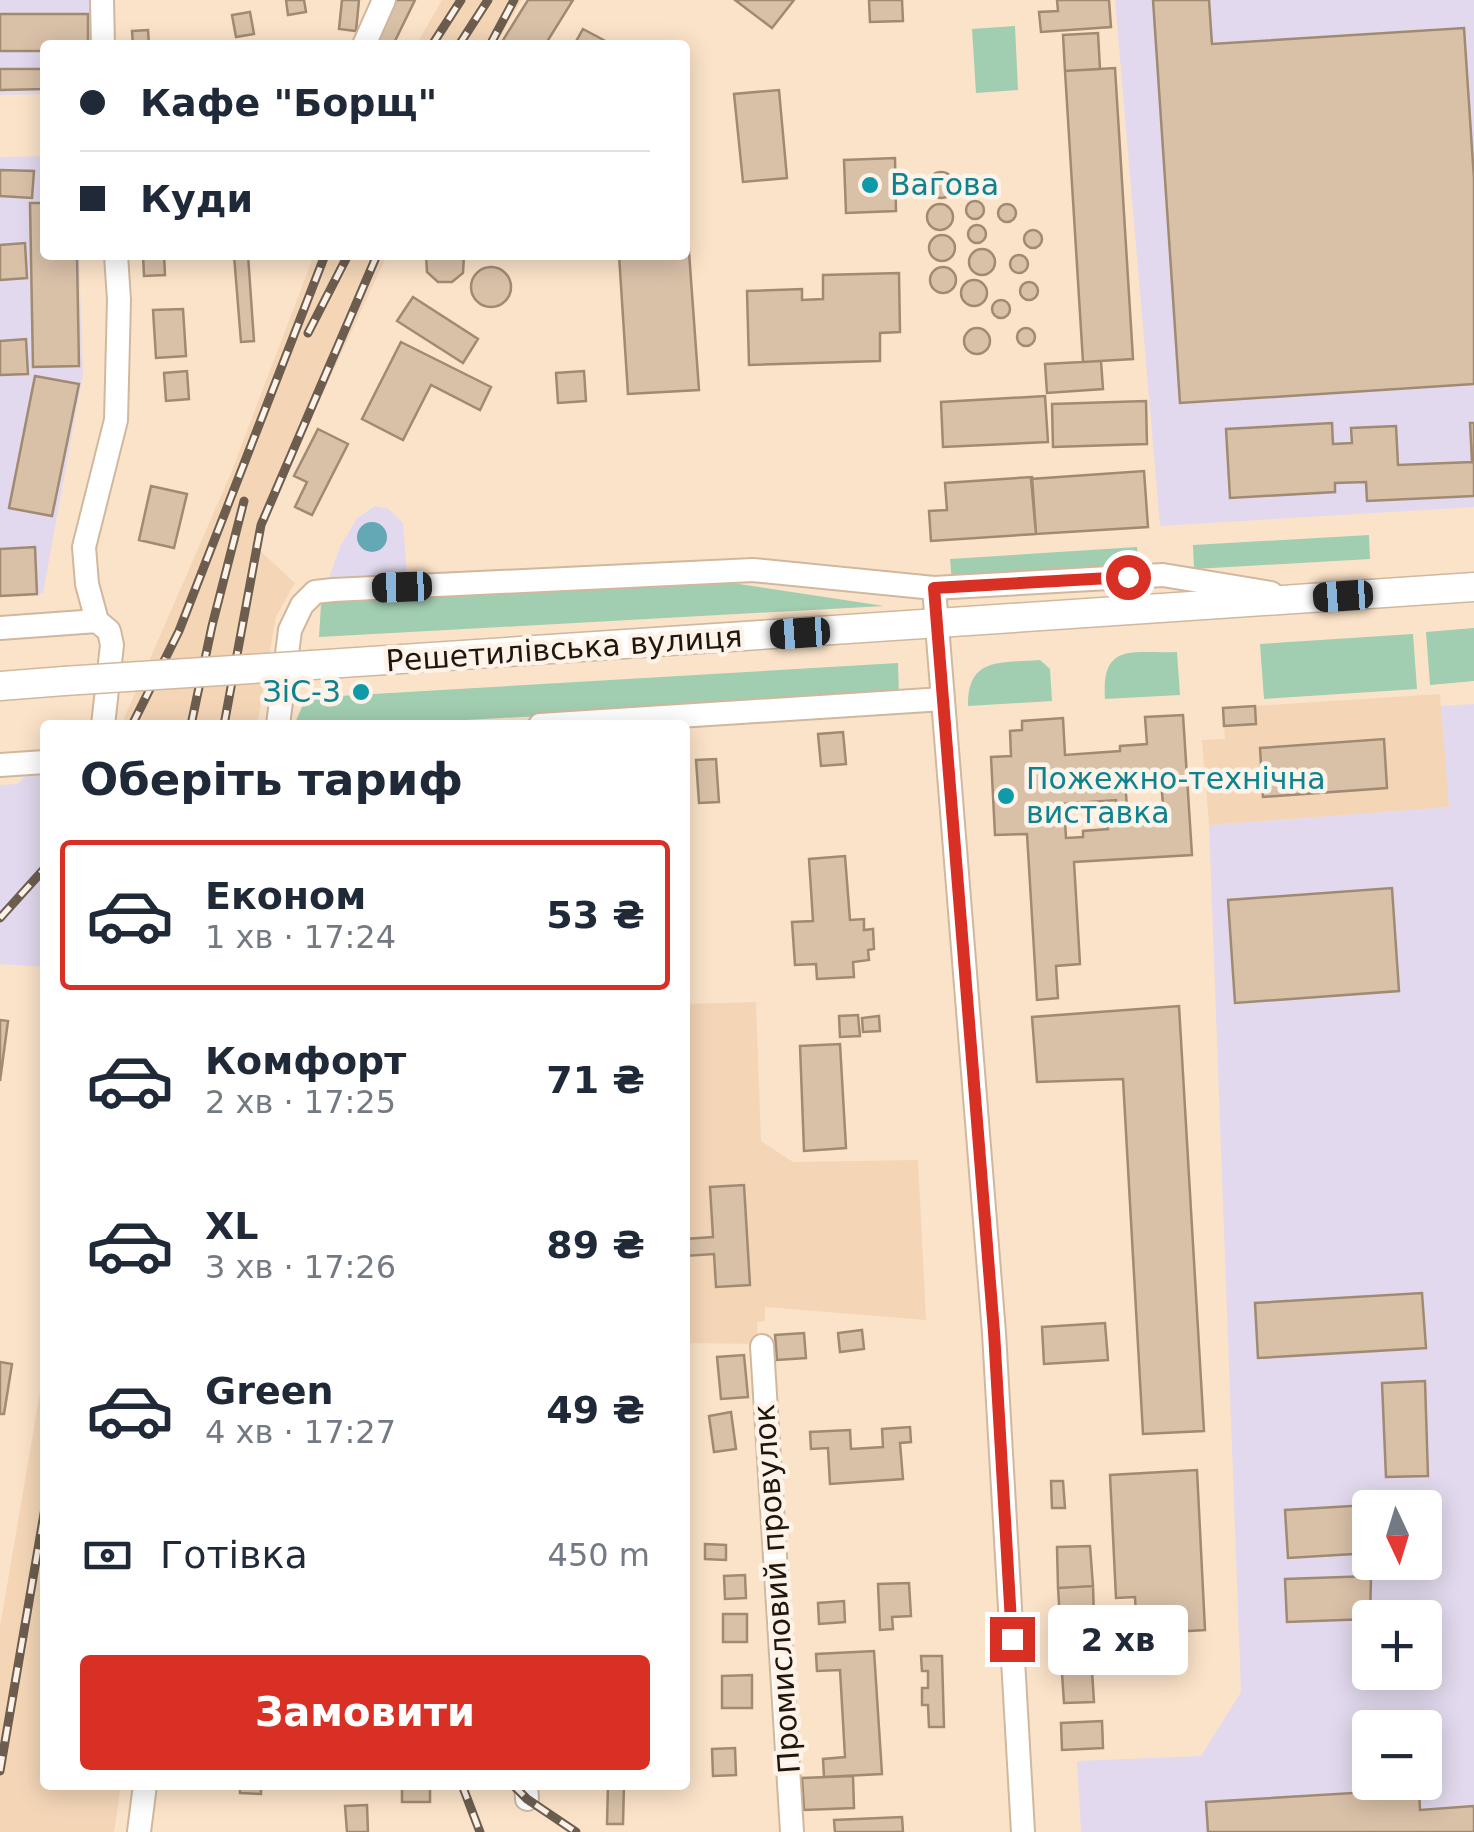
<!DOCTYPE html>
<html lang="uk">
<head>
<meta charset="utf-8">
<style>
	body { margin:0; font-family:"DejaVu Sans",sans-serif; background:#f2f2f3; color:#1f2937; height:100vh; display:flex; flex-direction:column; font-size:38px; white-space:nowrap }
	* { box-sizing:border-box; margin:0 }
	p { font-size:32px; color:#747a83 }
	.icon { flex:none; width:55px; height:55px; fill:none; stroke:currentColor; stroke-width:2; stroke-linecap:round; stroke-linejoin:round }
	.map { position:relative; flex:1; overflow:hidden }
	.panel { position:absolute; left:40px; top:720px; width:650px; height:1070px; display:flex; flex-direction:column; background:#fff; border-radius:10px; box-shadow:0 5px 25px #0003 }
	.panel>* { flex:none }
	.top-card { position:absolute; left:40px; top:40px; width:650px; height:220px; border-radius:10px; box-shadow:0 5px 25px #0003; display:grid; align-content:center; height:220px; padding:0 40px; background:#fff }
	.needle { width:65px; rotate:176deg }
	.buttons { position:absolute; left:1352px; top:1490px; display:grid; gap:20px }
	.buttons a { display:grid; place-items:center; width:90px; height:90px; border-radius:10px; background:#fff; box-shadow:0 5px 25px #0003; font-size:50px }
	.end { position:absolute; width:45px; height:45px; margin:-22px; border:12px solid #d93025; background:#fff; box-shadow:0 0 0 5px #fff }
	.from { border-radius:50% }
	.bubble { position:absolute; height:70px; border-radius:10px; background:#fff; box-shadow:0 5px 25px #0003; font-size:32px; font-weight:800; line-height:70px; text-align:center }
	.car { position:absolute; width:30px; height:60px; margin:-30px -15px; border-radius:12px; box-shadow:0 0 8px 2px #0007; background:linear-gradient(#222 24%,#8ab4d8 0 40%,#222 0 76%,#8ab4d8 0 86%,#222 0) }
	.top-card b { display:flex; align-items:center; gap:35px; height:95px; font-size:38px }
	.top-card b+b { border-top:2px solid #e0e1e3 }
	.top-card i { width:25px; height:25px; background:#1f2937 }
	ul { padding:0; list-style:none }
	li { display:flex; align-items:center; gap:30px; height:150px; margin:0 20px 15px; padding:0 20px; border:5px solid transparent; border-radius:10px }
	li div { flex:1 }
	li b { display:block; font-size:38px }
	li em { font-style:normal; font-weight:800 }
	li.active { border-color:#d93025 }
	li>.icon { width:90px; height:90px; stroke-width:1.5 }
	h2 { padding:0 40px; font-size:45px; line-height:120px }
	.pay { display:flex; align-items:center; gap:25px; height:110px; padding:0 40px; font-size:38px }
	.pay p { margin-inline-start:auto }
	.button { display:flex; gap:20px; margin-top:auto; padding:20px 40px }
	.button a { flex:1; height:115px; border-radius:10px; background:#d93025; color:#fff; font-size:40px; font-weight:800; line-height:115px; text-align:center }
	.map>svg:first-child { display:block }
	.industrial { fill:#e2d9ee; fill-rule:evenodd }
	.built { fill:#f4d6b7 }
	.green { fill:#a1cdb0 }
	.water { fill:#65a8b5 }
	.building { fill:#d9c1a8; stroke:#a18a72; stroke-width:2.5; fill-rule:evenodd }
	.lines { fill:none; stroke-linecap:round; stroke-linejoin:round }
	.minor-casing { stroke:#d0b89f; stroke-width:26 }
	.major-casing { stroke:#d0b89f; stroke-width:31 }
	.minor { stroke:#fff; stroke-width:22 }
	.major { stroke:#fff; stroke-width:28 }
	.rail-casing { stroke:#6c5d4f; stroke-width:9 }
	.rail { stroke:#fdf3e8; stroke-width:5; stroke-dasharray:15; stroke-linecap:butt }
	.major-bridge-casing { stroke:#d0b89f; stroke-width:31; stroke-linecap:butt }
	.major-bridge { stroke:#fff; stroke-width:28 }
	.route { stroke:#d93025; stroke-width:12 }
	.culture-dot { fill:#0f9aa8; stroke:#fdf3e8; stroke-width:4 }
	.labels { text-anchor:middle; stroke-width:9; stroke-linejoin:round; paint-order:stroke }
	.culture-label { font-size:30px; fill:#0d838f; stroke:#fdf3e8; text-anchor:start }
	.street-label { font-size:30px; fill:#1f160d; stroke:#fdf3e8 }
</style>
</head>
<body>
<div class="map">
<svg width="1474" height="1832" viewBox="0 0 1474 1832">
	<rect width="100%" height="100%" fill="#fbe3c9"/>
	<path class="industrial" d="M 0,0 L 95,0 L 96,45 L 45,45 L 45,94 L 0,95 Z
		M 1115,0 L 1474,0 L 1474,507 L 1160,526 Z
		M 45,156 L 45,255 L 79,255 L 83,374 L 43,593 L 0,596 L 0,157 Z
		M 375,506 L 389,509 L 403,523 L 407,575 L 328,581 L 340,547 L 357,518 Z
		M 1474,704 L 1474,1832 L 1081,1832 L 1077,1761 L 1201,1756 L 1241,1692 L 1209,825 L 1448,807 L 1441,706 ZM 1370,1508 L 1425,1508 L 1425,1562 L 1370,1562 ZM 1370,1618 L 1425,1618 L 1425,1672 L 1370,1672 ZM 1370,1728 L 1425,1728 L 1425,1782 L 1370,1782 Z
		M 33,768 L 45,775 L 45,967 L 0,964 L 0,785 L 17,784 Z"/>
	<path class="built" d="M 442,0 L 522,0 L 495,45 L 416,45 Z
		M 314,255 L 387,255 L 262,525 L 258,549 L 295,583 L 276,617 L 257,725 L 121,725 L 231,473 Z
		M 1440,694 L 1449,807 L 1209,825 L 1202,740 L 1225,739 L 1224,726 L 1255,724 L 1255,706 Z
		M 756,1002 L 761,1141 L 793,1162 L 918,1160 L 926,1320 L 765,1307 L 765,1321 L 757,1322 L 758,1344 L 685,1343 L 685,1004 Z
		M 45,1363 L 45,1785 L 121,1785 L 114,1832 L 0,1832 L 0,1627 Z"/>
	<path class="green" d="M 1015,26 L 1018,90 L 976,93 L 972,29 Z
		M 1369,535 L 1370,559 L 1194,569 L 1193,545 Z
		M 1137,547 L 1139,569 L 952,582 L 950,559 Z
		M 699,578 L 884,606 L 319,637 L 321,605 L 328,599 Z
		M 1474,628 L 1474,681 L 1430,685 L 1426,632 Z
		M 1413,634 L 1417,689 L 1264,699 L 1260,644 Z
		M 1177,652 L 1180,695 L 1105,699 C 1101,641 1133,654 1177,652 Z
		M 1040,660 L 1050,669 L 1052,701 L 968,706 C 967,656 1002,663 1040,660 Z
		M 898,663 L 899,696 L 377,725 L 294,725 L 306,698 Z"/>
	<path class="water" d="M357 537a15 15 0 1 1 30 0a15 15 0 1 1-30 0Z"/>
	<path class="building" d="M 286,0 L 304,0 L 306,12 L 288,15 Z
		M 342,0 L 359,0 L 356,31 L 339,29 Z
		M 396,0 L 415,0 L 393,45 L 375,45 Z
		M 528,0 L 573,0 L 545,45 L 500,45 Z
		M 735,0 L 794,0 L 772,28 Z
		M 869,0 L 902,0 L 903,21 L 870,22 Z
		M 1057,0 L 1109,0 L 1111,27 L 1041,32 L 1039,12 L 1058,11 Z
		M 1153,0 L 1209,0 L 1212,44 L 1464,28 L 1474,179 L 1474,384 L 1180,403 Z
		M 250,12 L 254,34 L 236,37 L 232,15 Z
		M 0,14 L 88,14 L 88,45 L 45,45 L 45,51 L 0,51 Z
		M 583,29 L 613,45 L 574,45 Z
		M 148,30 L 149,45 L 133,45 L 132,31 Z
		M 1098,33 L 1100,69 L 1065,71 L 1063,35 Z
		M 1115,68 L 1133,359 L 1083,362 L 1065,71 Z
		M 0,69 L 45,69 L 45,89 L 0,90 Z
		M 779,90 L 787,178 L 743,182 L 734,94 Z
		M 895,158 L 896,211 L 846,213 L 844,160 Z
		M 0,170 L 34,171 L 32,198 L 0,196 Z
		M928 185a13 13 0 1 1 26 0a13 13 0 1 1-26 0Z
		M 685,197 L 699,390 L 628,394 L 619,255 L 685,255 Z
		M966 210a9 9 0 1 1 18 0a9 9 0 1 1-18 0Z
		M 30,203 L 45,203 L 45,255 L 77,255 L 79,366 L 33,367 Z
		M927 217a13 13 0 1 1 26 0a13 13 0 1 1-26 0Z
		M998 213a9 9 0 1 1 18 0a9 9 0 1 1-18 0Z
		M968 234a9 9 0 1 1 18 0a9 9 0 1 1-18 0Z
		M1024 239a9 9 0 1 1 18 0a9 9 0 1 1-18 0Z
		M929 248a13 13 0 1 1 26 0a13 13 0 1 1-26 0Z
		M 25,243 L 27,278 L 0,280 L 0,245 Z
		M969 262a13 13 0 1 1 26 0a13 13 0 1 1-26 0Z
		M 143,255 L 164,255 L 165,275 L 144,276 Z
		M 234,255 L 248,255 L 254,341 L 241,342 Z
		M 426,255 L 464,255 L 463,273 L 452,282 L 438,282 L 427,272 Z
		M1010 264a9 9 0 1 1 18 0a9 9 0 1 1-18 0Z
		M471 287a20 20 0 1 1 40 0a20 20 0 1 1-40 0Z
		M930 280a13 13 0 1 1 26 0a13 13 0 1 1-26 0Z
		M 899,273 L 900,332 L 880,333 L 880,361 L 749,365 L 747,291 L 802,289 L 802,300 L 823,299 L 823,275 Z
		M961 293a13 13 0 1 1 26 0a13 13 0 1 1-26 0Z
		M1020 291a9 9 0 1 1 18 0a9 9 0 1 1-18 0Z
		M 413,297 L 478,339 L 463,363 L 397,321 Z
		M992 309a9 9 0 1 1 18 0a9 9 0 1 1-18 0Z
		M 183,309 L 186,356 L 156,358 L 153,310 Z
		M1017 337a9 9 0 1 1 18 0a9 9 0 1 1-18 0Z
		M964 341a13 13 0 1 1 26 0a13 13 0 1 1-26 0Z
		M 26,339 L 28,374 L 0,375 L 0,341 Z
		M 401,342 L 491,387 L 480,410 L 431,385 L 403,440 L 362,419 Z
		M 1101,361 L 1103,389 L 1047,393 L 1045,364 Z
		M 187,371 L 189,399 L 166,401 L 164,373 Z
		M 584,371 L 586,401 L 558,403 L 556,373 Z
		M 35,376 L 79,384 L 52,516 L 9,508 Z
		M 1045,396 L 1048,442 L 943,447 L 941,402 Z
		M 1146,401 L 1147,444 L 1053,447 L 1052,404 Z
		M 1332,423 L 1333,444 L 1352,443 L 1351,428 L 1396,426 L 1398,465 L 1472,462 L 1470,423 L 1474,423 L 1474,496 L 1367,501 L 1366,482 L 1335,483 L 1335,492 L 1230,498 L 1226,429 Z
		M 318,429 L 348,444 L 312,515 L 295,507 L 307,482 L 294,476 Z
		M 1144,471 L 1148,527 L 1036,534 L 1031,479 Z
		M 1032,477 L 1036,534 L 931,541 L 929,511 L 947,510 L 945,483 Z
		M 151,486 L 187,494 L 174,548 L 139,540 Z
		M 35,547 L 37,594 L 0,596 L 0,549 Z
		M 1255,706 L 1256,724 L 1224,726 L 1223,708 Z
		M 1183,715 L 1192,855 L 1074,862 L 1080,964 L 1056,966 L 1058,998 L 1037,1000 L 1027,834 L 995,835 L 991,757 L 1011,756 L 1010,731 L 1022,730 L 1022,721 L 1063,718 L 1065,755 L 1120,751 L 1120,746 L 1147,744 L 1145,717 ZM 1161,780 L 1164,818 L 1107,822 L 1108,829 L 1083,831 L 1083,837 L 1066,838 L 1064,804 L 1116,800 L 1117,808 L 1127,807 L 1125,782 Z
		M 843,732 L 846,764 L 821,766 L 818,734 Z
		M 1384,739 L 1387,788 L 1263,797 L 1260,748 Z
		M 716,759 L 719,802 L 699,803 L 696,760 Z
		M 845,856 L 850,920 L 864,919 L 864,930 L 873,929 L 874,949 L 868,950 L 869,960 L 853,962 L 854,977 L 817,979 L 816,964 L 795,965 L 792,922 L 813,921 L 809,859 Z
		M 1392,888 L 1399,991 L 1235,1003 L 1228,900 Z
		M 1179,1006 L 1204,1431 L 1143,1434 L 1123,1079 L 1037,1082 L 1032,1017 Z
		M 858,1015 L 860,1036 L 840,1037 L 839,1016 Z
		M 879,1016 L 880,1031 L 863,1032 L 862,1018 Z
		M 0,1020 L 8,1021 L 0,1081 Z
		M 840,1044 L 846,1148 L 804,1151 L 800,1046 Z
		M 744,1185 L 750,1285 L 716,1287 L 714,1254 L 685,1256 L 685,1239 L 713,1237 L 710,1187 Z
		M 1422,1293 L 1426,1348 L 1258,1358 L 1255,1303 Z
		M 1105,1323 L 1108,1360 L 1044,1364 L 1042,1327 Z
		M 862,1330 L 864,1349 L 840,1352 L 838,1333 Z
		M 804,1333 L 806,1358 L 777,1360 L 775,1335 Z
		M 744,1355 L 748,1397 L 721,1399 L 717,1357 Z
		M 0,1362 L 12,1364 L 4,1414 L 0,1414 Z
		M 1425,1381 L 1428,1476 L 1386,1477 L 1382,1383 Z
		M 731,1412 L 736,1449 L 714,1452 L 709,1416 Z
		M 910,1427 L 911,1442 L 900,1443 L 903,1479 L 830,1484 L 828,1448 L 811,1449 L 810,1432 L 850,1430 L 851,1449 L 883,1447 L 882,1429 Z
		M 1197,1470 L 1205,1630 L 1137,1634 L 1135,1597 L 1116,1598 L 1110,1475 Z
		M 1051,1481 L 1063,1481 L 1065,1508 L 1052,1508 Z
		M 1368,1505 L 1370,1553 L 1288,1558 L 1285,1510 Z
		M 705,1544 L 726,1545 L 726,1560 L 705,1559 Z
		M 1090,1546 L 1093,1586 L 1058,1588 L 1057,1547 Z
		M 745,1575 L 746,1598 L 725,1599 L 724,1576 Z
		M 1371,1576 L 1370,1619 L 1287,1622 L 1285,1579 Z
		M 909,1583 L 911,1616 L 892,1617 L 893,1629 L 880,1630 L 878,1584 Z
		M 1093,1586 L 1094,1617 L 1060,1619 L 1058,1588 Z
		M 844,1601 L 845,1622 L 819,1624 L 818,1603 Z
		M 723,1614 L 747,1614 L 747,1642 L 723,1642 Z
		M 1082,1618 L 1084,1672 L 1062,1673 L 1060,1619 Z
		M 874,1651 L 882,1774 L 824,1777 L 823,1759 L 845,1757 L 840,1670 L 817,1671 L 816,1654 Z
		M 921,1656 L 942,1656 L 944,1727 L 929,1727 L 928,1705 L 922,1705 L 922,1688 L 928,1688 L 928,1671 L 922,1671 Z
		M 1092,1671 L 1094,1702 L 1064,1703 L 1062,1673 Z
		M 752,1675 L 752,1708 L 722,1708 L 722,1676 Z
		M 1102,1721 L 1103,1748 L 1062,1750 L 1061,1723 Z
		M 735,1748 L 736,1775 L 713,1776 L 712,1749 Z
		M 853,1776 L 854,1808 L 804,1810 L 802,1778 Z
		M 240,1785 L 261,1785 L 261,1794 L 240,1793 Z
		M 402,1785 L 430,1785 L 430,1802 L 402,1802 Z
		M 608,1785 L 624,1785 L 623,1824 L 607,1824 Z
		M 1419,1789 L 1420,1810 L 1474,1806 L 1474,1832 L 1208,1832 L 1206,1802 Z
		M 367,1805 L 368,1832 L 347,1832 L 345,1806 Z
		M 902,1817 L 903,1832 L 835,1832 L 834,1820 Z"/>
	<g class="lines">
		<g class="minor-casing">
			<path id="minor" d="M 102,0 L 103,45
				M 364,45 L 384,0
				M 934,588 L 994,1333 L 1023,1832
				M 97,621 L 87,584 L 84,547 L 116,420 L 119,300 L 116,255
				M 0,628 L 97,621 L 109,631 L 112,645 L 103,725
				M 278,725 L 290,630 L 302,605 L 315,592 L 333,590 L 753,570 L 934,588 L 1163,575 L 1271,593
				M 540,725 L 943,699
				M 0,765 L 45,762
				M 762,1346 L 792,1832
				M 526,1785 L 527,1799
				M 139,1832 L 145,1785"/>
		</g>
		<g class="major-casing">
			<path id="major" d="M 312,665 L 1474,587
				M 0,686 L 64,681"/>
		</g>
		<use href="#minor" class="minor"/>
		<use href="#major" class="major"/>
		<g class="rail-casing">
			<path id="rail" d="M 432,45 L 461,0
				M 459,45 L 488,0
				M 490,45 L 514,0
				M 308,333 L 348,255
				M 132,725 L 179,631 L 325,255
				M 191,725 L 212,626 L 244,501
				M 224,725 L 261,525 L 377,255
				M 0,918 L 45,868
				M 0,1771 L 45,1508
				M 462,1785 L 480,1832
				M 513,1785 L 527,1799 L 576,1832"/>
		</g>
		<use href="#rail" class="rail"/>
		<g class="major-bridge-casing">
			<path id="major-bridge" d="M 64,681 L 312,665"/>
		</g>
		<use href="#major-bridge" class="major-bridge"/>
	</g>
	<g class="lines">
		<path class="route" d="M 1012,1639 L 994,1332 L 934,588 L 1128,577"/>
	</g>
	<g class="culture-dot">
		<circle cx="870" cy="185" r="10"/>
		<circle cx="361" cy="692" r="10"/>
		<circle cx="1006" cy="796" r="10"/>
	</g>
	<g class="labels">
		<g class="culture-label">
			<text x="890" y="195">Вагова</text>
			<text x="341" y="702" text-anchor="end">ЗіС-3</text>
			<text x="1026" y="789">Пожежно-технічна<tspan x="1026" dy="34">виставка</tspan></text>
		</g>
		<g class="street-label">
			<text transform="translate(564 649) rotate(-4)" y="10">Решетилівська вулиця</text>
			<text transform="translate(777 1589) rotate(-94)" y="10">Промисловий провулок</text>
		</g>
	</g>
</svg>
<div class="buttons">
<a><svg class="needle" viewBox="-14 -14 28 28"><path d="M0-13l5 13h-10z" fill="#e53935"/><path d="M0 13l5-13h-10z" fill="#747a83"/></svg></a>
<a>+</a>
<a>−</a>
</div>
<i class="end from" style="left:1128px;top:577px"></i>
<i class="end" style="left:1012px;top:1639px"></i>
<div class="bubble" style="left:1048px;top:1605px;width:140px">2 хв</div>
<i class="car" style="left:402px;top:587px;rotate:268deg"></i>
<i class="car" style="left:1343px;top:596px;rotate:266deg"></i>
<i class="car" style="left:800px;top:633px;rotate:266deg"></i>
<div class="top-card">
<b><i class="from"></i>Кафе &quot;Борщ&quot;</b>
<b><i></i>Куди</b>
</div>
<section class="panel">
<h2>Оберіть тариф</h2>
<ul>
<li class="active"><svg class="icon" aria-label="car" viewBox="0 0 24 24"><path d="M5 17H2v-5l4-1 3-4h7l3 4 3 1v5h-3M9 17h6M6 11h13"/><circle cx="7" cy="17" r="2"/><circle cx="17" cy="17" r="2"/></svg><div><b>Економ</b><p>1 хв · 17:24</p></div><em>53 ₴</em></li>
<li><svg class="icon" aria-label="car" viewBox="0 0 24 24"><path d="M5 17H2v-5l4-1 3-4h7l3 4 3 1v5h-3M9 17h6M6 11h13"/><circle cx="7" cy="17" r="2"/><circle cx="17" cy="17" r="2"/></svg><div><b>Комфорт</b><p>2 хв · 17:25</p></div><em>71 ₴</em></li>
<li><svg class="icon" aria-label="car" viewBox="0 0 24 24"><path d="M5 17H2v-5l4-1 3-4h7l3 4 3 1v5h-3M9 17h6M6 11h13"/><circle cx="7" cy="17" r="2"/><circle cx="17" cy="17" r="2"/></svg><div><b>XL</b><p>3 хв · 17:26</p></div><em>89 ₴</em></li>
<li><svg class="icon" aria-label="car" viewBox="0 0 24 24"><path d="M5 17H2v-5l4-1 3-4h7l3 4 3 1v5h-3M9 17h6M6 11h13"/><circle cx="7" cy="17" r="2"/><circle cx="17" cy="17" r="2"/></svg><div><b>Green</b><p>4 хв · 17:27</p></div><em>49 ₴</em></li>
</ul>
<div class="pay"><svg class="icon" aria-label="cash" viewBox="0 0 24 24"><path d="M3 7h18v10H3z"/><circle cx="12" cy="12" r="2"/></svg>Готівка<p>450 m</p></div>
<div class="button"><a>Замовити</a></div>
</section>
</div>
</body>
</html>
